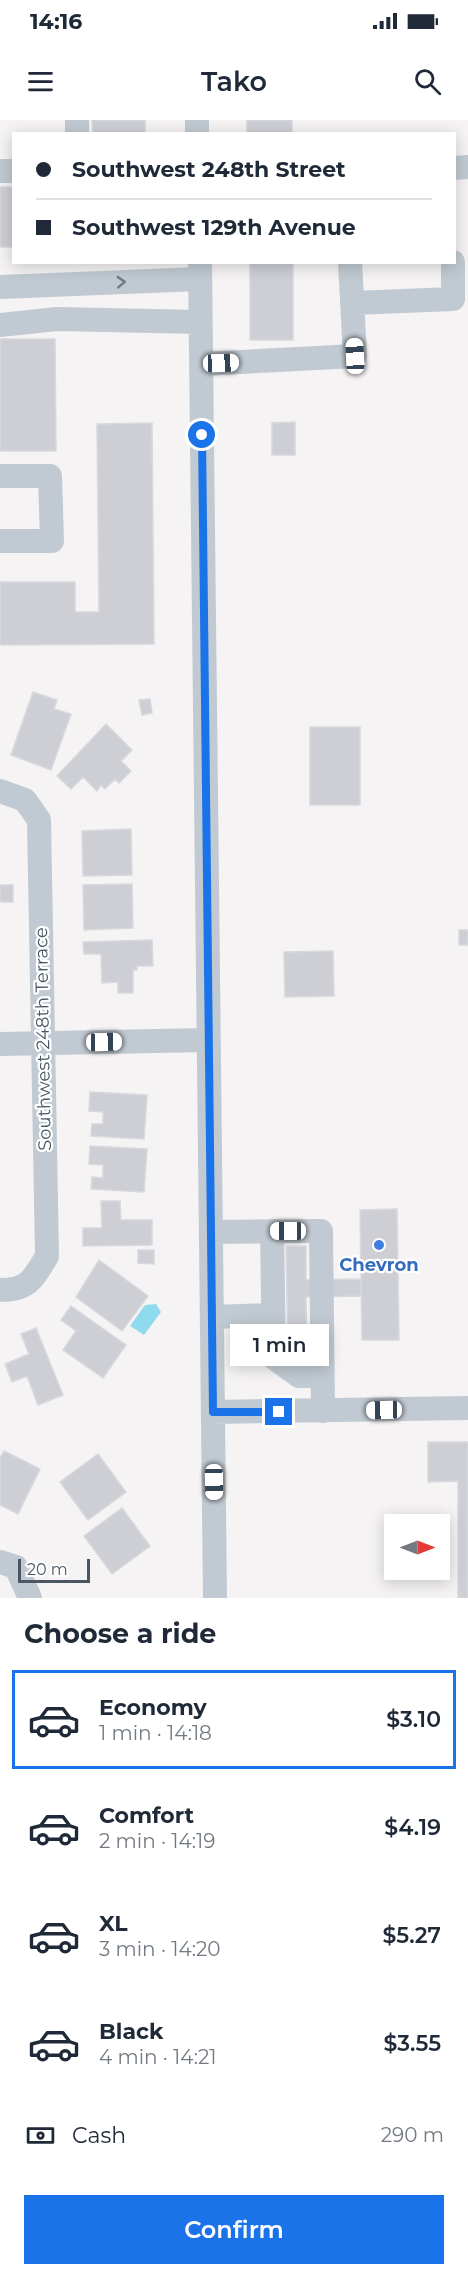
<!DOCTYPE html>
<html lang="en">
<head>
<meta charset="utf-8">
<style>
	body { margin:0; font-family:Montserrat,sans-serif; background:#f6f6f7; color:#1f2937; height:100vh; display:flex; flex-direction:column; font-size:22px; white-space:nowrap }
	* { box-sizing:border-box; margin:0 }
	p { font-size:20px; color:#747a83 }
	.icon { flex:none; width:33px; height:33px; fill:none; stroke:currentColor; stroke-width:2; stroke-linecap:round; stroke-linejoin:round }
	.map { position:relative; height:1478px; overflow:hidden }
	.drawer { display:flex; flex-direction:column; background:#fff; flex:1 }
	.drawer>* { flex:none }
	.guide { position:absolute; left:12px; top:12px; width:444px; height:132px; border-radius:0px; box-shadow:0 3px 15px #0003; display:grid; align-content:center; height:132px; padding:0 24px; background:#fff }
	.needle { width:39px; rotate:90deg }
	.controls { position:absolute; left:384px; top:1394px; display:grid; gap:12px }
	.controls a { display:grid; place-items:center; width:66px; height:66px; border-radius:0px; background:#fff; box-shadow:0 3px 15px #0003; font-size:30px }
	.scale { position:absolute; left:18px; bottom:15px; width:72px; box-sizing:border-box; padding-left:6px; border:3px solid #4a5661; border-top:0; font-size:16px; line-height:21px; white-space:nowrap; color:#4a5661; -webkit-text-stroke:4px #fff; paint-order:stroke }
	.end { position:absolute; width:27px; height:27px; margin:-14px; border:8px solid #1a73e8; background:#fff; box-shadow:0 0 0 3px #fff }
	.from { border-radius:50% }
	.bubble { position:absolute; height:42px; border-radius:0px; background:#fff; box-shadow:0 3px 15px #0003; font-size:20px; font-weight:600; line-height:42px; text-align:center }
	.car { position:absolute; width:18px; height:36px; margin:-18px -9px; border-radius:8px; box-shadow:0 0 4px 2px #0007; background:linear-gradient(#fff 24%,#345 0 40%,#fff 0 76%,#345 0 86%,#fff 0) }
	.guide b { display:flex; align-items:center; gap:21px; height:57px; font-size:22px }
	.guide b+b { border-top:2px solid #e0e1e3 }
	.guide i { width:15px; height:15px; background:#1f2937 }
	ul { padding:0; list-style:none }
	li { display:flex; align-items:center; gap:18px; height:99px; margin:0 12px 9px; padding:0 12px; border:3px solid transparent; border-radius:0px }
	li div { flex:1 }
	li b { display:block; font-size:22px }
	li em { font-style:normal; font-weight:600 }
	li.selected { border-color:#1a73e8 }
	li>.icon { width:54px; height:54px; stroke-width:1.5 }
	h2 { padding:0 24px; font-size:27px; line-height:72px }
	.pay { display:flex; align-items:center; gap:15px; height:66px; padding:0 24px; font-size:22px }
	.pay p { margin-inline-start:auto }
	.cta { display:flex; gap:12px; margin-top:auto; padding:12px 24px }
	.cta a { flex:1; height:69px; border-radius:0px; background:#1a73e8; color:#fff; font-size:24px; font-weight:600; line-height:69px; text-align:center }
	.status { display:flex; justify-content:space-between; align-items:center; height:42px; padding:0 30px; background:#fff; direction:ltr }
	.status svg { height:16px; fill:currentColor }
	header { display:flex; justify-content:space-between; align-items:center; height:78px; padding:0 24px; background:#fff; font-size:27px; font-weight:600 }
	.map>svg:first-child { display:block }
	.water { fill:#90daee }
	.building { fill:#cdcfd5; stroke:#d7d9de; stroke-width:1.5 }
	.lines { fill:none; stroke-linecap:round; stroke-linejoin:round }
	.minor { stroke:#c1cad2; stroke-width:24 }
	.oneway { stroke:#6e7983 }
	.route { stroke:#1a73e8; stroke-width:8 }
	.shop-dot { fill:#3f7fe0; stroke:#fff; stroke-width:2 }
	.labels { text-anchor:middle; stroke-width:4.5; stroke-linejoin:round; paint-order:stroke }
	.street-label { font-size:18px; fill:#4a5661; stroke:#fff }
	.shop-label { font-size:18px; font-weight:bold; fill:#366cbe; stroke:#fff }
</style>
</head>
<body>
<div class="status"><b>14:16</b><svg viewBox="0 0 49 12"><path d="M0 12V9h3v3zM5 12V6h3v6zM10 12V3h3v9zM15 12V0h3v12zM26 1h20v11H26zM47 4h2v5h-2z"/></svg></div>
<header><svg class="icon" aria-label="menu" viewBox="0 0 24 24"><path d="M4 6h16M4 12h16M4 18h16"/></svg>Tako<svg class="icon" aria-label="search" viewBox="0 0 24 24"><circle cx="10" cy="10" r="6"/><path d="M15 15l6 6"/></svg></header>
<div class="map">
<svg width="468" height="1478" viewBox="0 0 468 1478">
	<rect width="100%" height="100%" fill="#f5f3f3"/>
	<path class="water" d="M 156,1184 L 161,1192 L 144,1215 L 130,1206 L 145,1185 Z"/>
	<path class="building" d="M 92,0 L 145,0 L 145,14 L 93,14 Z
		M 247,0 L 292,0 L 292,14 L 247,14 Z
		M 0,67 L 14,67 L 14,127 L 0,127 Z
		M 250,142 L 293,142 L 293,220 L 250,220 Z
		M 0,219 L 55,219 L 56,331 L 0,331 Z
		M 295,302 L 295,335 L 272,335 L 272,303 Z
		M 152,303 L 154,524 L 0,525 L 0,462 L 75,462 L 75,492 L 99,492 L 97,304 Z
		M 33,572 L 57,580 L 54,589 L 71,594 L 51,650 L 11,635 Z
		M 150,579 L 152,593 L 142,595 L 139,580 Z
		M 106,604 L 132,630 L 121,641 L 131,651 L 119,663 L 115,659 L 105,669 L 101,665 L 97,671 L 83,657 L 71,669 L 57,656 Z
		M 310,607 L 360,607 L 360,685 L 310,685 Z
		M 131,709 L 132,755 L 83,756 L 82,711 Z
		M 132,764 L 133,808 L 84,810 L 83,765 Z
		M 0,765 L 13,765 L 13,782 L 0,782 Z
		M 459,810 L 468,810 L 468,825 L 459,825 Z
		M 152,820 L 153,846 L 137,846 L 137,850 L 133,850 L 133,873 L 118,873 L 118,862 L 102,863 L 101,834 L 84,834 L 83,822 Z
		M 333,831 L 334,876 L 285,877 L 284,832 Z
		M 90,972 L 147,975 L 144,1019 L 91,1016 L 92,1004 L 103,1004 L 103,992 L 89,991 Z
		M 90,1026 L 147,1029 L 144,1072 L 91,1069 L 92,1057 L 103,1058 L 103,1045 L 89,1044 Z
		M 101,1081 L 120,1081 L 121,1100 L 152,1100 L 152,1125 L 83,1126 L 83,1108 L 102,1108 Z
		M 397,1089 L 399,1220 L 362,1220 L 360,1090 Z
		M 286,1126 L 306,1126 L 306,1160 L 361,1159 L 361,1176 L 306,1177 L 307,1238 L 288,1238 Z
		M 138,1130 L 154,1130 L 154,1144 L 138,1143 Z
		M 99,1140 L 148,1176 L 122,1211 L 76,1177 Z
		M 71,1186 L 126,1225 L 103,1258 L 63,1230 L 76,1211 L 61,1200 Z
		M 36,1208 L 63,1275 L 38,1285 L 27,1256 L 12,1262 L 5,1244 L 29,1234 L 21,1214 Z
		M 428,1322 L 468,1322 L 468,1478 L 458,1478 L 458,1361 L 428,1362 Z
		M 4,1331 L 40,1349 L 18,1394 L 0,1385 L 0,1338 Z
		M 98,1334 L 126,1372 L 88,1400 L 60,1362 Z
		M 122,1388 L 150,1426 L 112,1454 L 84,1416 Z"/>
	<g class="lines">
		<path class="minor" d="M 77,0 L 77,14
			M 197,0 L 197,14
			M 454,48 L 468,47
			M 0,51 L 14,51
			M 200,142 L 215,1478
			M 0,167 L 200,159
			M 352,183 L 453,179 L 453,142
			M 0,205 L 57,199 L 200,202
			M 201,244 L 355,236 L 350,142
			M 0,356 L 50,356 L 52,421 L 0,421
			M 0,671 L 25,680 L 39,700 L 47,1136 C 33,1159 29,1170 0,1170
			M 0,924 L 208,920
			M 272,1111 L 274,1238 L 299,1256 L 322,1256
			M 211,1112 L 321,1111 L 323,1291
			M 212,1197 L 272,1195
			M 213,1292 L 468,1288
			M 0,1442 L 16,1447 L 30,1478"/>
	</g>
	<defs><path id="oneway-chevron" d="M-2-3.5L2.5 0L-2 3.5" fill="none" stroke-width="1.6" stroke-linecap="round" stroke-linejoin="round" transform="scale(1.5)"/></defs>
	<use class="oneway" href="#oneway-chevron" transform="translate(121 162) rotate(-3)"/>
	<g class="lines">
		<path class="route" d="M 202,315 L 213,1292 L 279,1292"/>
	</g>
	<circle class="shop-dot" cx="379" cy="1125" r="6"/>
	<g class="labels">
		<g class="street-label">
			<text transform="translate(43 919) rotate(-91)" y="6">Southwest 248th Terrace</text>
		</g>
		<g class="shop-label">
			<text x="379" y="1151">Chevron</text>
		</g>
	</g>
</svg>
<div class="controls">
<a><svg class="needle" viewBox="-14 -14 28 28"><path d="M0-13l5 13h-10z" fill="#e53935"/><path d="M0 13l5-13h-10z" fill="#747a83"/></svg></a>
</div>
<div class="scale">20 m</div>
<i class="end from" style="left:202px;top:315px"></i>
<i class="end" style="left:279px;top:1292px"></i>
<div class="bubble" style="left:230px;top:1204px;width:99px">1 min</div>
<i class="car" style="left:355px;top:236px;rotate:357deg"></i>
<i class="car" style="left:221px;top:243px;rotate:88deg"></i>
<i class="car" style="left:104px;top:922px;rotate:89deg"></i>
<i class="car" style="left:288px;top:1111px;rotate:270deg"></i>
<i class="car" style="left:384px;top:1290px;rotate:269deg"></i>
<i class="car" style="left:214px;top:1362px;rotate:179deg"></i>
<div class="guide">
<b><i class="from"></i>Southwest 248th Street</b>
<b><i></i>Southwest 129th Avenue</b>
</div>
</div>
<section class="drawer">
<h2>Choose a ride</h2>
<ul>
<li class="selected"><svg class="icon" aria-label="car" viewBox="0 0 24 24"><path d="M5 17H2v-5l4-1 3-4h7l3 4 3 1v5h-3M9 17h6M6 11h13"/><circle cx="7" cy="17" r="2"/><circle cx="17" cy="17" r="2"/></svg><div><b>Economy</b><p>1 min · 14:18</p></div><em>$3.10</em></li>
<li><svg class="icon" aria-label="car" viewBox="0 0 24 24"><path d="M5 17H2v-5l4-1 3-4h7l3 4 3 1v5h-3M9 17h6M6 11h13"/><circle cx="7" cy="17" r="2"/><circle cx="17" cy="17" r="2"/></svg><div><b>Comfort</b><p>2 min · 14:19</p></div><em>$4.19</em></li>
<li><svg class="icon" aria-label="car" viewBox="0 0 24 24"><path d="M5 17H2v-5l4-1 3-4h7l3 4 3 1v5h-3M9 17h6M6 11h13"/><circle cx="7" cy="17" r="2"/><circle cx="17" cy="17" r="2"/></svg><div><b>XL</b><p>3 min · 14:20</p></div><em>$5.27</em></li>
<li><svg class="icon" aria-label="car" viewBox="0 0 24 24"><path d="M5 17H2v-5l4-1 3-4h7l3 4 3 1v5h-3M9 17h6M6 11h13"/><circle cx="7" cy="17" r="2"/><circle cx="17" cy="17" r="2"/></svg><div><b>Black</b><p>4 min · 14:21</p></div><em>$3.55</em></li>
</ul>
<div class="pay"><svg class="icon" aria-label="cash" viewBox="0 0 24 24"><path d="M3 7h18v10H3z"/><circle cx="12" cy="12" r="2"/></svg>Cash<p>290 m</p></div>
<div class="cta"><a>Confirm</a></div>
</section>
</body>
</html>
